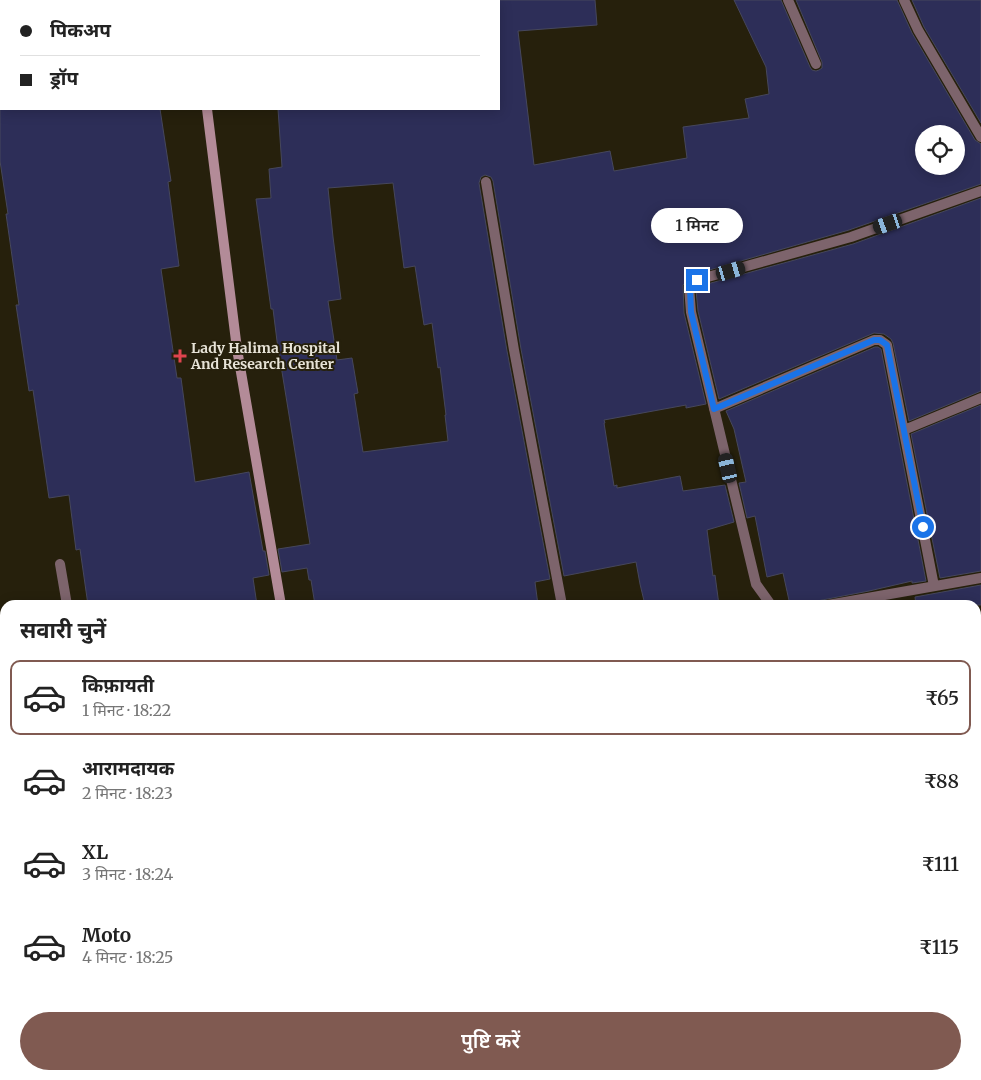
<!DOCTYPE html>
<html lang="hi">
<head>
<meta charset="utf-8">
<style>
	body { margin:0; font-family:Merriweather,"Noto Sans Devanagari",serif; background:#f2f2f2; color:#222; height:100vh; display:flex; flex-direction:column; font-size:19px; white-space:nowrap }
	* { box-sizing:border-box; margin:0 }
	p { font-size:16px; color:#767676 }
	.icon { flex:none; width:28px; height:28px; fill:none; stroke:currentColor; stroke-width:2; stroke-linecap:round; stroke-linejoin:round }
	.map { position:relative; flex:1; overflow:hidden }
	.panel { position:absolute; left:0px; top:600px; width:981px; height:480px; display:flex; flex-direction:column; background:#fff; border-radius:15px 15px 0 0; box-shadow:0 2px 12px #0003 }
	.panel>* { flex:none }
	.hud { position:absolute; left:0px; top:0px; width:500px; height:110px; box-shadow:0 2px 12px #0003; display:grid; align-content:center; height:110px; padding:0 20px; background:#fff }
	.controls { position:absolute; left:915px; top:125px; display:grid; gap:10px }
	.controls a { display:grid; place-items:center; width:50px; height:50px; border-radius:50%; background:#fff; box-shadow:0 2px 12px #0003; font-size:25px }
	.end { position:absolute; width:22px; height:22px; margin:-11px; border:6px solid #1a73e8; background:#fff; box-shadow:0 0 0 2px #fff }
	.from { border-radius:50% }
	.bubble { position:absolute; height:35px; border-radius:18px; background:#fff; box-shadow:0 2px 12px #0003; font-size:16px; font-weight:600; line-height:35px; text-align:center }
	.car { position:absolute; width:15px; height:30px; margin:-15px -8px; border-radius:6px; box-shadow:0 0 4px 1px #0007; background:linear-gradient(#222 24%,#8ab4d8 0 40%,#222 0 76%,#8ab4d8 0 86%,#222 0) }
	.hud b { display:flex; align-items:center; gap:18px; height:48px; font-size:19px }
	.hud b+b { border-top:1px solid #e0e0e0 }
	.hud i { width:12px; height:12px; background:#222 }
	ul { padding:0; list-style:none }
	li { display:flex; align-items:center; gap:15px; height:75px; margin:0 10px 8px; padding:0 10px; border:2px solid transparent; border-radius:10px }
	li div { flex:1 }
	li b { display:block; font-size:19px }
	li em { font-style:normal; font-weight:600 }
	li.current { border-color:#805a51 }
	li>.icon { width:45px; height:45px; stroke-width:1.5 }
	h2 { padding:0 20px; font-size:22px; line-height:60px }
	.action { display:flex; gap:10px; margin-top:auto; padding:10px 20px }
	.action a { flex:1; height:58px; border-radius:30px; background:#805a51; color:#fff; font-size:20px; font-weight:600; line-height:58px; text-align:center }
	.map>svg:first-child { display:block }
	.building { fill:#2d2e58; stroke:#46475c; fill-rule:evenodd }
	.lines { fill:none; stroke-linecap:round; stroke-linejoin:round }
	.service { stroke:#7d646c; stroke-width:10 }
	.minor { stroke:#7d646c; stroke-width:10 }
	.secondary { stroke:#b38b98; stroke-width:10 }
	.route { stroke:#1a73e8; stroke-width:6 }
	.health-dot { fill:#e0444e; stroke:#26200c; stroke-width:2 }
	.labels { text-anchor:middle; stroke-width:4; stroke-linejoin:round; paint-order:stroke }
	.poi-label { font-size:14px; font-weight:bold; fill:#e7e3d7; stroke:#26200c; text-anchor:start }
</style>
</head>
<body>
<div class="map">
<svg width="981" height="1080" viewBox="0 0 981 1080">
	<rect width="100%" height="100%" fill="#26200c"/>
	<path class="building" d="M 499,0 L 595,0 L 597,25 L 518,31 L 534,165 L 610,151 L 614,171 L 687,158 L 683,127 L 749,118 L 745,99 L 769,94 L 766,67 L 734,0 L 781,0 L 810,67 L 812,70 L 816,71 L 819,70 L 822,68 L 822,62 L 796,0 L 897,0 L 912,33 L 975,140 L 981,144 L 981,184 L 849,230 L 692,275 L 683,285 L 684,313 L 706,404 L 686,408 L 686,405 L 604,420 L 605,423 L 604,423 L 614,486 L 617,485 L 617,488 L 680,476 L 683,491 L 725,485 L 734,522 L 707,530 L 713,576 L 715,575 L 719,605 L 645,605 L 640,584 L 636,562 L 564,576 L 521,349 L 493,181 L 491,177 L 485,175 L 481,177 L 479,183 L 507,351 L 550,579 L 535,582 L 538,605 L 315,605 L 311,580 L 309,580 L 307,568 L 282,572 L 278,549 L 310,544 L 277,341 L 273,309 L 271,309 L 256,199 L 271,198 L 269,169 L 282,167 L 278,109 L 499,109 ZM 924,134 L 956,134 L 956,166 L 924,166 ZM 393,183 L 404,268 L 415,266 L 424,325 L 432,323 L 438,368 L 440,367 L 446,415 L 445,415 L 448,441 L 363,452 L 354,394 L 358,393 L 352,358 L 337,360 L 328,301 L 341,299 L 333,237 L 328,188 Z
		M 912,0 L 981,0 L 981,123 L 924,27 Z
		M 0,109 L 160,109 L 171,181 L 168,182 L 179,266 L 161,269 L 177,378 L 181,378 L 195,482 L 249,472 L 263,551 L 265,551 L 269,575 L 253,578 L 257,605 L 88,605 L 80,549 L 76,550 L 69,495 L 49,498 L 33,390 L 29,391 L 16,305 L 19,305 L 6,214 L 8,214 L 0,161 Z
		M 981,198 L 981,391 L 909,421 L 893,343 L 891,339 L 884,334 L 874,333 L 719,399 L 698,311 L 696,290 L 700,286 L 853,244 Z
		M 875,347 L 878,347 L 881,349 L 926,581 L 912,583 L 912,581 L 869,591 L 796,605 L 790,605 L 783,573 L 767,577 L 755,516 L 747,518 L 739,483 L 746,482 L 734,429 L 726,411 Z
		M 981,405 L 981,571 L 940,578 L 911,434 Z
		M 981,585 L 981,605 L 916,605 L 915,597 Z"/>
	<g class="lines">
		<path class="service" d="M 315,0 L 316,1"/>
		<path class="minor" d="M 788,0 L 816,64
			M 904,0 L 918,30 L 981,137
			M 486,182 L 514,350 L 562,605
			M 714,409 L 874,340 L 880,340 L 887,345 L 934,586
			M 904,430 L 981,398
			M 60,564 L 67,605
			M 771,605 L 756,584 L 691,312 L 689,287 L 697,280 L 851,237 L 981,191
			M 828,605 L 981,578
			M 976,748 L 981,747
			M 976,935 L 981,936
			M 0,972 L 5,971
			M 146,1075 L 147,1080
			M 252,1075 L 253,1080
			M 460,1075 L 460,1080
			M 616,1080 L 618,1075"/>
		<path class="secondary" d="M 194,0 L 194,1
			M 207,109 L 237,349 L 281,605
			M 598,1075 L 611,1080"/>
	</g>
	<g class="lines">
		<path class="route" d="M 697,280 L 690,287 L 691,312 L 714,409 L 874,340 L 880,340 L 887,345 L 923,527"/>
	</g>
	<path class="health-dot" d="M177.5 348.5h5v5h5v5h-5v5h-5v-5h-5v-5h5z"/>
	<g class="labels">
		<g class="poi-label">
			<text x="191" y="353">Lady Halima Hospital<tspan x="191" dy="16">And Research Center</tspan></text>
		</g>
	</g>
</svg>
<div class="controls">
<a><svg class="icon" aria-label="locate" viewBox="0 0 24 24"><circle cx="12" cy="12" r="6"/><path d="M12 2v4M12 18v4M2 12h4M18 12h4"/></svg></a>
</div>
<i class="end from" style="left:923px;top:527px"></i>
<i class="end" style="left:697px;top:280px"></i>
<div class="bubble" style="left:651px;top:208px;width:92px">1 मिनट</div>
<i class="car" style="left:888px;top:224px;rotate:251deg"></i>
<i class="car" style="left:731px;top:271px;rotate:74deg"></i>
<i class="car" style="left:728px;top:468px;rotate:347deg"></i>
<div class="hud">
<b><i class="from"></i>पिकअप</b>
<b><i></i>ड्रॉप</b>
</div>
<section class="panel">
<h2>सवारी चुनें</h2>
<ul>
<li class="current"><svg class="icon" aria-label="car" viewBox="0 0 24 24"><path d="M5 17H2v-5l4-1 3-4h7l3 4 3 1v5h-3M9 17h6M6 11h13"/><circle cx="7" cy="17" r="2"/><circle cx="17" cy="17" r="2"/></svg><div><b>किफ़ायती</b><p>1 मिनट · 18:22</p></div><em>₹65</em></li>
<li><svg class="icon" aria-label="car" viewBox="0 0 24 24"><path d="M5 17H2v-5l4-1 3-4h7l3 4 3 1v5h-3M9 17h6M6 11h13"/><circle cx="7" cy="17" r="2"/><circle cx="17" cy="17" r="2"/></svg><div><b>आरामदायक</b><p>2 मिनट · 18:23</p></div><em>₹88</em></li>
<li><svg class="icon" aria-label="car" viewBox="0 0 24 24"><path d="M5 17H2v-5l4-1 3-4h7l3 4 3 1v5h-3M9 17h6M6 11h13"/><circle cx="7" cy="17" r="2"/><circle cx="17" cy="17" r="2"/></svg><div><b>XL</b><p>3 मिनट · 18:24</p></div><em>₹111</em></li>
<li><svg class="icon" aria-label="car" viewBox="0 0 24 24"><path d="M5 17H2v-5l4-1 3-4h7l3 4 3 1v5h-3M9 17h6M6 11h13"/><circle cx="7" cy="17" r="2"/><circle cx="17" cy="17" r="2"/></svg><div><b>Moto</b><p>4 मिनट · 18:25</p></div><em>₹115</em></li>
</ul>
<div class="action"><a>पुष्टि करें</a></div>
</section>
</div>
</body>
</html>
